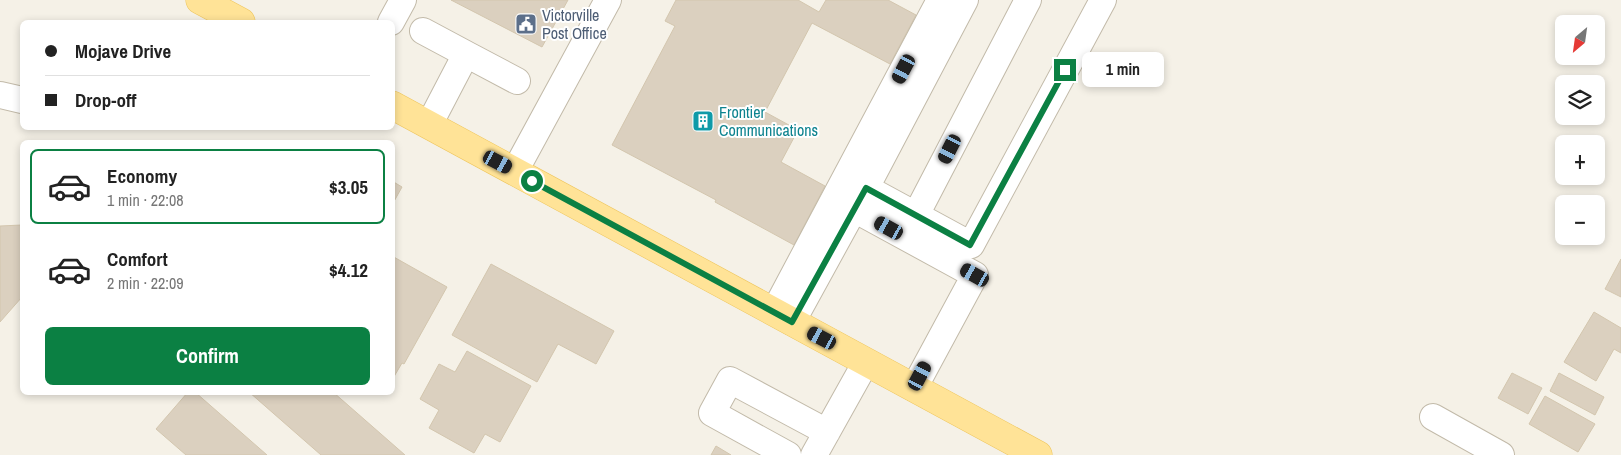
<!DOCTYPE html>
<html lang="en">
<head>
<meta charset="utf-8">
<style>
	body { margin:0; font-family:"Archivo Narrow",sans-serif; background:#f2f2f2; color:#222; height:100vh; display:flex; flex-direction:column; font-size:19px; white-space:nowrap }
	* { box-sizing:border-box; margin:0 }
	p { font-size:16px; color:#767676 }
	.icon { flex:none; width:28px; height:28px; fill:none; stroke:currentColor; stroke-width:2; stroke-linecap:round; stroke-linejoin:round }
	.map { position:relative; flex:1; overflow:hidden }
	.side { position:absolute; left:20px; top:140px; width:375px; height:255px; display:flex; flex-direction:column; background:#fff; border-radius:8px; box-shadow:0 2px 8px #0003 }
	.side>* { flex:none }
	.guide { position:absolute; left:20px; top:20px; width:375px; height:110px; border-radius:8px; box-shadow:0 2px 8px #0003; display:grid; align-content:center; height:110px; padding:0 25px; background:#fff }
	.needle { width:32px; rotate:209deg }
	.buttons { position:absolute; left:1555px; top:15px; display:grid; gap:10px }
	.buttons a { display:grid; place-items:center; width:50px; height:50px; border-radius:8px; background:#fff; box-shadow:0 2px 8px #0003; font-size:25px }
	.end { position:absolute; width:22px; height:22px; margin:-11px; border:6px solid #0b8043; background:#fff; box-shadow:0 0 0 2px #fff }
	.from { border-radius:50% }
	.bubble { position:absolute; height:35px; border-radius:8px; background:#fff; box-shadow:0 2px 8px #0003; font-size:16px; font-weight:700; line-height:35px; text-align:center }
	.car { position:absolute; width:15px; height:30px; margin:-15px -8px; border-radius:6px; box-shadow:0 0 4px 1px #0007; background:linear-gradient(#222 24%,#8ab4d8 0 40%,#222 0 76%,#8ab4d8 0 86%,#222 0) }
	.guide b { display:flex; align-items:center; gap:18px; height:48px; font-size:19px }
	.guide b+b { border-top:1px solid #e0e0e0 }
	.guide i { width:12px; height:12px; background:#222 }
	ul { padding:9px 0 0; list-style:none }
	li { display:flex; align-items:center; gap:15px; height:75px; margin:0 10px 8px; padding:0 15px; border:2px solid transparent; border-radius:8px }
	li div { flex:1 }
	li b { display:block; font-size:19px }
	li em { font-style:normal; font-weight:700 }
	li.selected { border-color:#0b8043 }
	li>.icon { width:45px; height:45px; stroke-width:1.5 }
	.cta { display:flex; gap:10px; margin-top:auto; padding:10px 25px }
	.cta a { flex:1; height:58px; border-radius:8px; background:#0b8043; color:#fff; font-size:20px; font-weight:700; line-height:58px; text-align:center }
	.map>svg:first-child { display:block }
	.building { fill:#dbd0bf; stroke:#d3c6ae }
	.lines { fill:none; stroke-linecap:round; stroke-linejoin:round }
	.minor-casing { stroke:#c2baa9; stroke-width:28 }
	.major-casing { stroke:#eec55c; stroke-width:29 }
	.minor { stroke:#fff; stroke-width:26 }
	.major { stroke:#ffe397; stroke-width:28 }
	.route { stroke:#0b8043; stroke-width:6 }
	.labels { text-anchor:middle; stroke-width:4; stroke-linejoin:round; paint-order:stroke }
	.service-label { font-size:16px; fill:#4e5e75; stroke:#fff; text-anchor:start }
	.culture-label { font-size:16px; fill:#0d838f; stroke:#fff; text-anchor:start }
</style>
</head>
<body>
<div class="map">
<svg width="1621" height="455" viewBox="0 0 1621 455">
	<rect width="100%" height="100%" fill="#f5f1e7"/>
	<path class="building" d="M 451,0 L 568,0 L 542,47 Z
		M 676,0 L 798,0 L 819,12 L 826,0 L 888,0 L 916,15 L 890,64 L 812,23 L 765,112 L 798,130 L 781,162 L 825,186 L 794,245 L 715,202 L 716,200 L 612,145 L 675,26 L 665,21 Z
		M 392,181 L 402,187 L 392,205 Z
		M 22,225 L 22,297 L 0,322 L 0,226 Z
		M 392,256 L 447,287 L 404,364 L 402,363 L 392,380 Z
		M 1621,259 L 1621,297 L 1605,289 Z
		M 491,264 L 614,331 L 596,364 L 558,344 L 537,382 L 452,335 Z
		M 1594,312 L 1621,328 L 1621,353 L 1614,349 L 1596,381 L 1564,362 Z
		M 467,351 L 531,386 L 500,442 L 485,434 L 474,453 L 429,428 L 439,410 L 420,399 L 439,364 L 455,372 Z
		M 1512,373 L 1542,388 L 1528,414 L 1498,398 Z
		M 1559,373 L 1604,397 L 1595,415 L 1550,391 Z
		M 188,392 L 195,392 L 267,455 L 186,455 L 156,429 Z
		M 249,392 L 333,392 L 405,455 L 321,455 Z
		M 1545,396 L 1595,424 L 1578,452 L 1529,424 Z
		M 716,446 L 731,455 L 711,455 Z"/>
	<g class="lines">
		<g class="minor-casing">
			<path id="minor" d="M 391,22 L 403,0
				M 423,31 L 466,54 L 429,125
				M 466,54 L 517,81
				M 0,95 L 22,100
				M 515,171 L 608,0
				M 866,188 L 971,245 L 1103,0
				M 858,203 L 965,0
				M 916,215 L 1028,0
				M 774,312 L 940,0
				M 792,322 L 854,209 L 975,275 L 914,388
				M 1433,417 L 1501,455
				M 788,455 L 712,413 L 730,380 L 827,432
				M 814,455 L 866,362"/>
		</g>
		<g class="major-casing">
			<path id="major" d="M 200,0 L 241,22
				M 392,105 L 1038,455"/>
		</g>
		<use href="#minor" class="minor"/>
		<use href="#major" class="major"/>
	</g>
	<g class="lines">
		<path class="route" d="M 532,181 L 792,322 L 866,188 L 970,245 L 1065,70"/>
	</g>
	<defs>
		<g id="civic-square" transform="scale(1.125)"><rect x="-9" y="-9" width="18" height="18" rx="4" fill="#5c6f8a" stroke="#fff"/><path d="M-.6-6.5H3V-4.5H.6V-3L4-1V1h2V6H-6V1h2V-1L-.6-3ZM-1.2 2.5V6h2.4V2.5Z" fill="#fff"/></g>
		<g id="building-square" transform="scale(1.125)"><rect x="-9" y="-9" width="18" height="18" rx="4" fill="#0f9aa8" stroke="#fff"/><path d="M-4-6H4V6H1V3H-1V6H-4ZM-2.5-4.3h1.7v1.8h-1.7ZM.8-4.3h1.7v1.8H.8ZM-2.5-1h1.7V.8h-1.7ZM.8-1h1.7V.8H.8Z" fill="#fff"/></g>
	</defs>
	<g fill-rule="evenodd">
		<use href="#civic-square" x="526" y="24"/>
		<use href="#building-square" x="703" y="121"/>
	</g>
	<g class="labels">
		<g class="service-label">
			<text x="542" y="21">Victorville<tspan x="542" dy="18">Post Office</tspan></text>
		</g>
		<g class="culture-label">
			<text x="719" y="118">Frontier<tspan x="719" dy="18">Communications</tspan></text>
		</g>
	</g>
</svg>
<div class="buttons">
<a><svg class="needle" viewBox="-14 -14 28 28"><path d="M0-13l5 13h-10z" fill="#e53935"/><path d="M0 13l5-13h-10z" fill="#767676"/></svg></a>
<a><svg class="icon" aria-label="layers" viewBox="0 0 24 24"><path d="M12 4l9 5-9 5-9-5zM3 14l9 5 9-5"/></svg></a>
<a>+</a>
<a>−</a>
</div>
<i class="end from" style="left:532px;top:181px"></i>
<i class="end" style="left:1065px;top:70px"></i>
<div class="bubble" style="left:1082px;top:52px;width:82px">1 min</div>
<i class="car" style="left:904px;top:69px;rotate:208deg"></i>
<i class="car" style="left:950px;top:149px;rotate:207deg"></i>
<i class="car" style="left:498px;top:162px;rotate:118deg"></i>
<i class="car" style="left:889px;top:228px;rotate:299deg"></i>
<i class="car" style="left:975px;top:275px;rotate:299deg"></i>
<i class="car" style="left:822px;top:338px;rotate:298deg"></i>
<i class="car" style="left:920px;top:376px;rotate:28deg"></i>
<div class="guide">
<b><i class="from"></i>Mojave Drive</b>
<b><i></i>Drop-off</b>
</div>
<section class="side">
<ul>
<li class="selected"><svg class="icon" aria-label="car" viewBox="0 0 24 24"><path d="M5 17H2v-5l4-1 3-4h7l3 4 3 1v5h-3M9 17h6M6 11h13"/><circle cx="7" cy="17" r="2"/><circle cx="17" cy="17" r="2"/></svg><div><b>Economy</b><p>1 min · 22:08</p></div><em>$3.05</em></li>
<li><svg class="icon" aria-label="car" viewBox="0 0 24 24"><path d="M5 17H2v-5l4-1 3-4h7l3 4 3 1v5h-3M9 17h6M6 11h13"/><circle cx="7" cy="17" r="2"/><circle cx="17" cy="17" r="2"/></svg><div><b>Comfort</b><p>2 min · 22:09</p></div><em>$4.12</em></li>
</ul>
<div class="cta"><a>Confirm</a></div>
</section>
</div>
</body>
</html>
